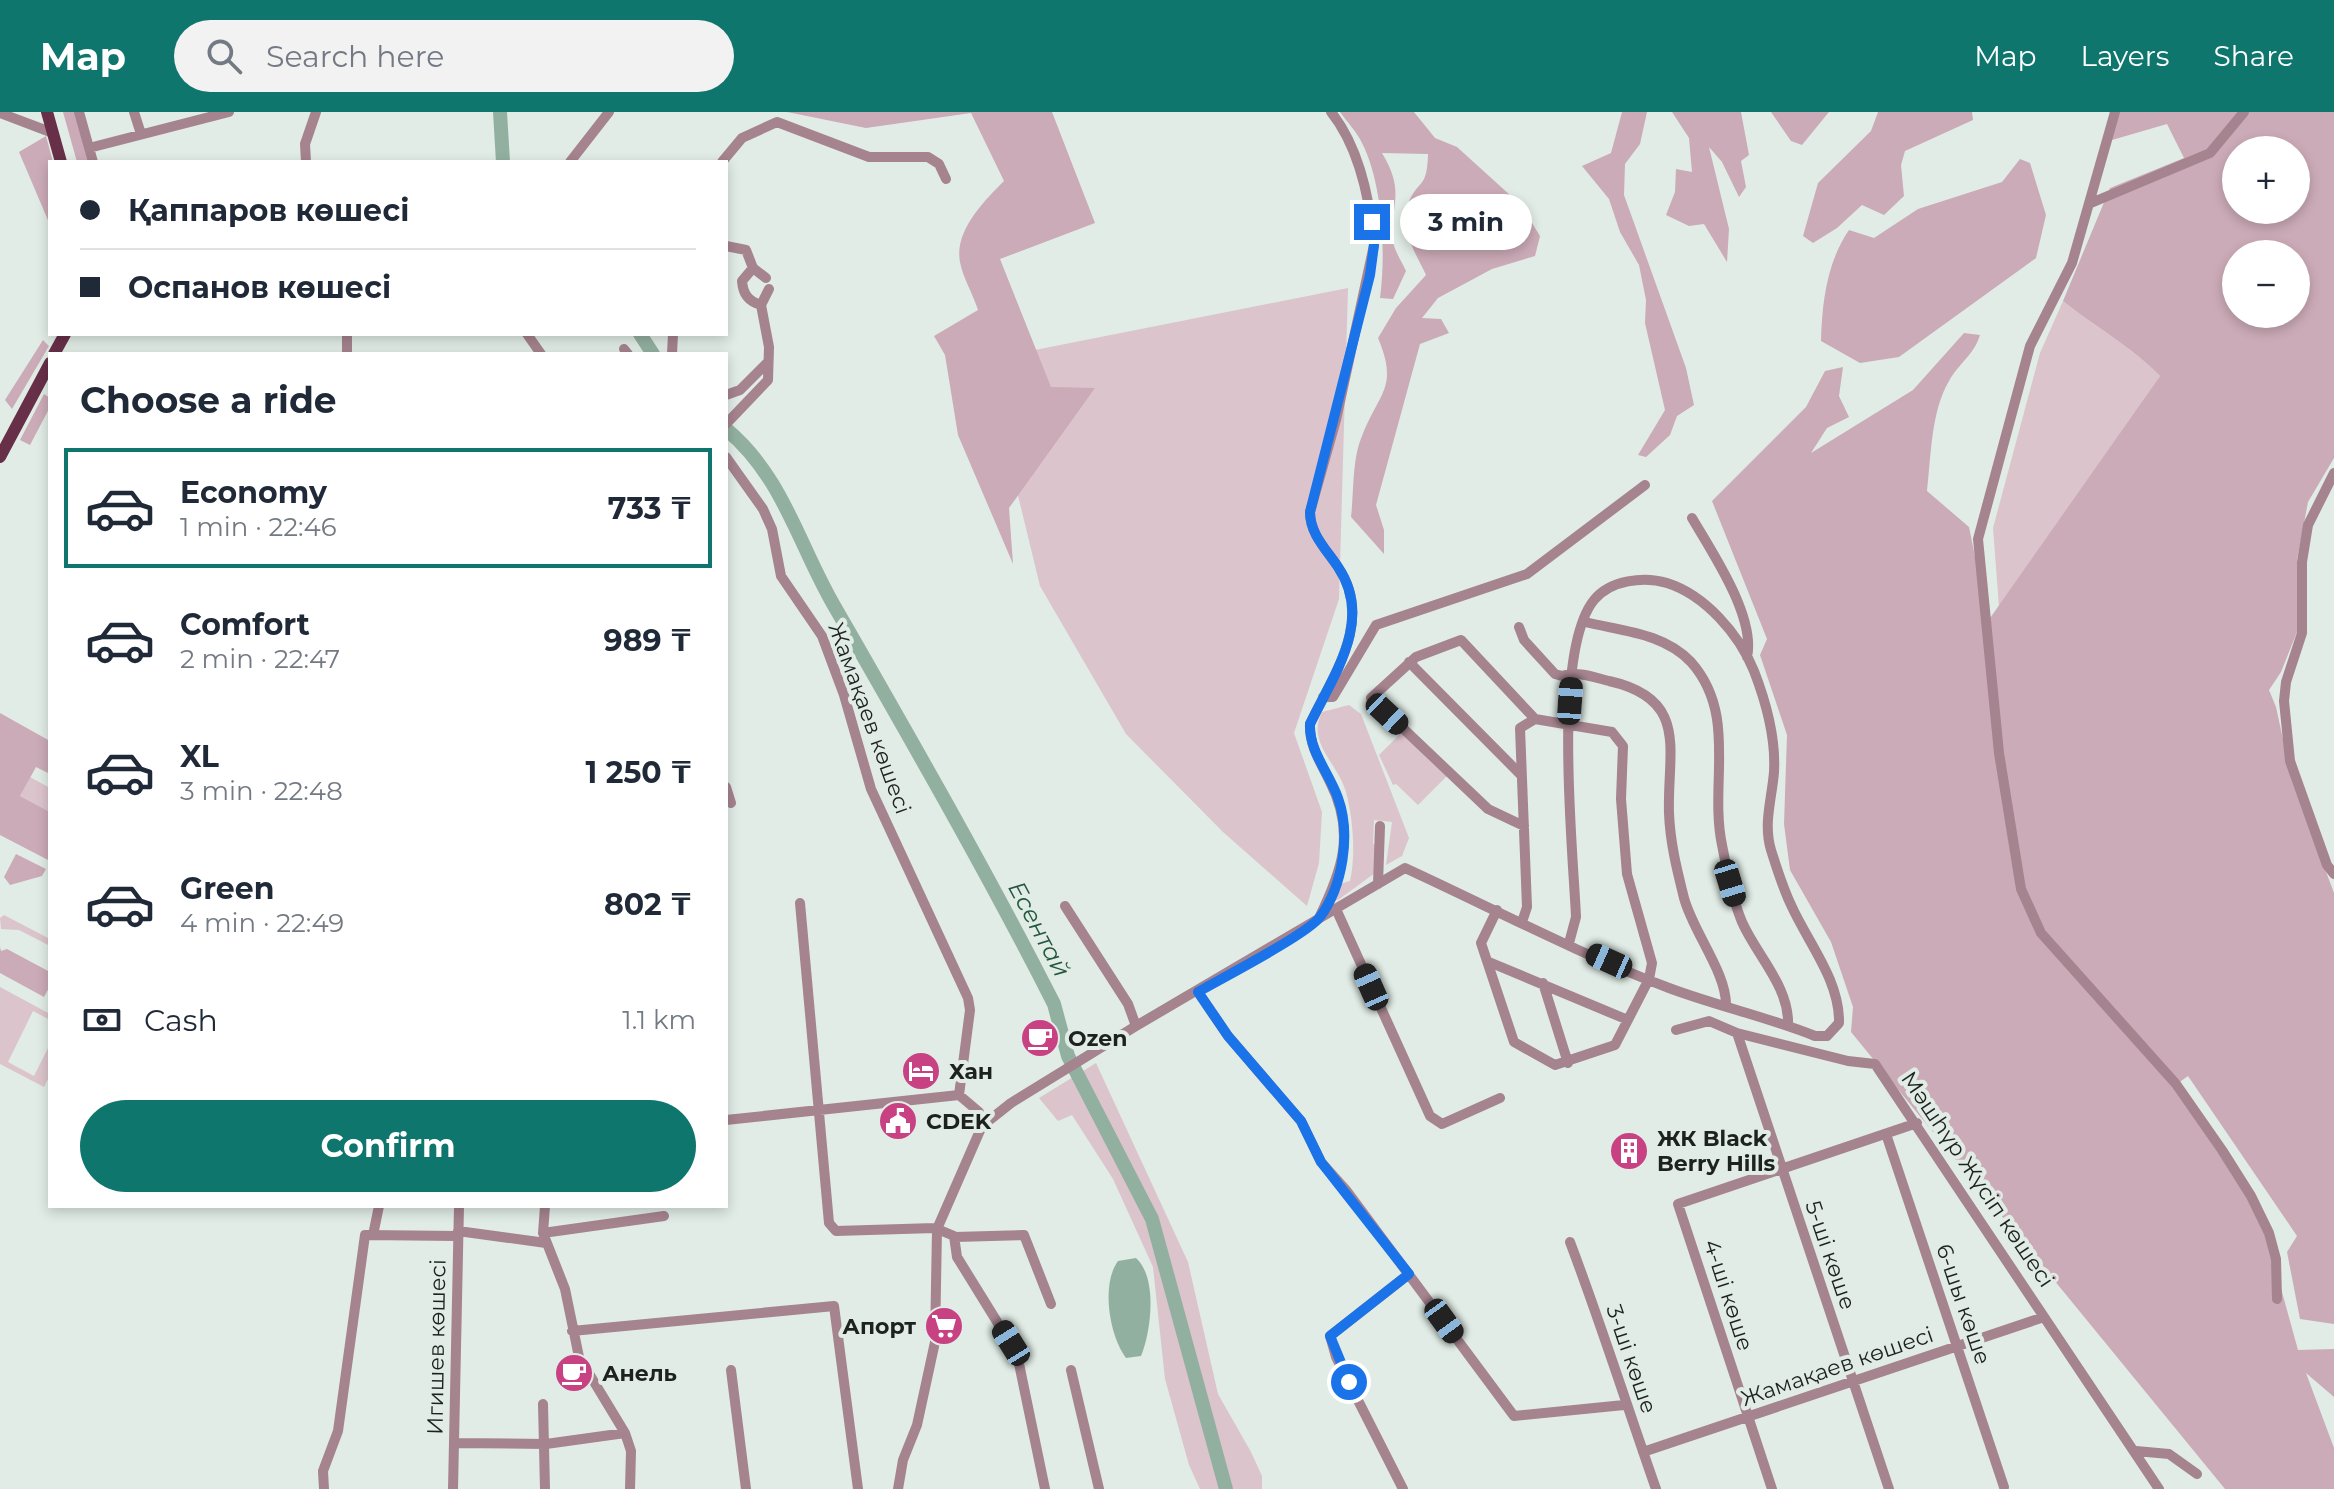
<!DOCTYPE html>
<html lang="en">
<head>
<meta charset="utf-8">
<style>
	body { margin:0; font-family:Montserrat,sans-serif; background:#f2f2f3; color:#1f2937; height:100vh; display:flex; flex-direction:column; font-size:30px; white-space:nowrap }
	* { box-sizing:border-box; margin:0 }
	p { font-size:26px; color:#747a83 }
	.icon { flex:none; width:44px; height:44px; fill:none; stroke:currentColor; stroke-width:2; stroke-linecap:round; stroke-linejoin:round }
	.map { position:relative; flex:1; overflow:hidden }
	.sheet { position:absolute; left:48px; top:240px; width:680px; height:856px; display:flex; flex-direction:column; background:#fff; border-radius:0px; box-shadow:0 4px 12px #0003 }
	.sheet>* { flex:none }
	.guide { position:absolute; left:48px; top:48px; width:680px; height:176px; border-radius:0px; box-shadow:0 4px 12px #0003; display:grid; align-content:center; height:176px; padding:0 32px; background:#fff }
	.buttons { position:absolute; left:2222px; top:24px; display:grid; gap:16px }
	.buttons a { display:grid; place-items:center; width:88px; height:88px; border-radius:50%; background:#fff; box-shadow:0 4px 12px #0003; font-size:40px }
	.end { position:absolute; width:36px; height:36px; margin:-18px; border:10px solid #1a73e8; background:#fff; box-shadow:0 0 0 4px #fff }
	.from { border-radius:50% }
	.bubble { position:absolute; height:56px; border-radius:28px; background:#fff; box-shadow:0 4px 12px #0003; font-size:26px; font-weight:700; line-height:56px; text-align:center }
	.car { position:absolute; width:24px; height:48px; margin:-24px -12px; border-radius:10px; box-shadow:0 0 6px 2px #0007; background:linear-gradient(#222 24%,#8ab4d8 0 40%,#222 0 76%,#8ab4d8 0 86%,#222 0) }
	.guide b { display:flex; align-items:center; gap:28px; height:76px; font-size:30px }
	.guide b+b { border-top:2px solid #e0e1e3 }
	.guide i { width:20px; height:20px; background:#1f2937 }
	ul { padding:0; list-style:none }
	li { display:flex; align-items:center; gap:24px; height:120px; margin:0 16px 12px; padding:0 16px; border:4px solid transparent; border-radius:0px }
	li div { flex:1 }
	li b { display:block; font-size:30px }
	li em { font-style:normal; font-weight:700 }
	li.selected { border-color:#0f766e }
	li>.icon { width:72px; height:72px; stroke-width:1.5 }
	h2 { padding:0 32px; font-size:36px; line-height:96px }
	.pay { display:flex; align-items:center; gap:20px; height:88px; padding:0 32px; font-size:30px }
	.pay p { margin-inline-start:auto }
	.primary-button { display:flex; gap:16px; margin-top:auto; padding:16px 32px }
	.primary-button a { flex:1; height:92px; border-radius:48px; background:#0f766e; color:#fff; font-size:32px; font-weight:700; line-height:92px; text-align:center }
	header { display:flex; align-items:center; gap:48px; box-sizing:border-box; height:112px; padding:0 40px; background:#0f766e; color:#fff }
	header strong { font-size:38px }
	nav { display:flex; gap:44px; margin-inline-start:auto; font-size:28px }
	.search { width:560px; height:72px; background:#f2f2f3; display:flex; align-items:center; gap:20px; box-sizing:border-box; padding:0 28px; border-radius:44px; color:#747a83; font-size:30px }
	.map>svg:first-child { display:block }
	.green { fill:#dcc4cc }
	.forest { fill:#cbabb7; fill-rule:evenodd }
	.water { fill:#92b0a0 }
	.lines { fill:none; stroke-linecap:round; stroke-linejoin:round }
	.river { stroke:#92b0a0; stroke-width:14 }
	.minor { stroke:#a5838f; stroke-width:10 }
	.major { stroke:#672f48; stroke-width:12 }
	.route { stroke:#1a73e8; stroke-width:10 }
	.labels { text-anchor:middle; stroke-width:8; stroke-linejoin:round; paint-order:stroke }
	.street-label { font-size:22px; fill:#1e221f; stroke:#e1ece6 }
	.poi-label { font-size:22px; font-weight:bold; fill:#1e221f; stroke:#e1ece6; text-anchor:start }
	.water-label { font-size:24px; font-style:italic; fill:#23583f; stroke:#e1ece6 }
</style>
</head>
<body>
<header>
<strong>Map</strong>
<div class="search"><svg class="icon" aria-label="search" viewBox="0 0 24 24"><circle cx="10" cy="10" r="6"/><path d="M15 15l6 6"/></svg>Search here</div>
<nav><a>Map</a><a>Layers</a><a>Share</a></nav>
</header>
<div class="map">
<svg width="2334" height="1377" viewBox="0 0 2334 1377">
	<rect width="100%" height="100%" fill="#e1ece6"/>
	<path class="green" d="M 1348,176 L 1339,487 L 1294,621 L 1322,700 L 1319,751 L 1307,794 L 1223,720 L 1126,622 L 1040,474 L 985,248 Z
		M 2063,189 C 2095,215 2131,234 2160,264 L 1999,495 L 1993,416 L 2040,241 Z
		M 1349,593 L 1361,602 L 1409,726 L 1402,744 L 1386,753 L 1392,710 L 1374,708 L 1373,732 L 1377,733 L 1375,761 L 1338,788 L 1333,788 L 1340,772 L 1350,769 C 1356,743 1353,706 1346,680 C 1338,651 1306,631 1322,600 Z
		M 1404,618 L 1450,661 L 1418,693 L 1396,672 L 1393,673 L 1379,643 Z
		M 30,665 L 50,676 L 50,700 L 20,684 Z
		M 4,803 L 50,827 L 50,834 L 19,818 L 1,817 L 0,806 Z
		M 0,875 L 50,902 L 50,908 L 33,899 L 8,950 L 34,964 L 50,932 L 50,963 L 44,975 L 0,952 Z
		M 1096,951 L 1188,1150 L 1218,1282 L 1251,1340 L 1262,1364 L 1262,1377 L 1200,1377 L 1189,1353 L 1165,1267 L 1153,1155 L 1113,1067 L 1072,1003 L 1058,1009 L 1039,986 Z"/>
	<path class="forest" d="M 63,0 L 75,0 L 88,50 L 77,50 Z
		M 787,0 L 1052,0 L 1095,111 L 1000,147 L 1051,275 L 1095,276 L 1009,396 L 1013,452 L 958,323 L 945,243 L 934,224 L 978,198 C 973,182 963,166 960,150 C 954,119 984,89 1004,69 L 971,1 L 866,16 Z
		M 1340,0 L 1414,0 L 1435,26 L 1457,35 L 1521,93 L 1540,124 L 1535,144 L 1492,157 L 1438,186 L 1422,206 L 1441,207 L 1449,221 L 1420,232 L 1376,393 L 1384,418 L 1384,442 L 1351,405 C 1354,380 1352,347 1362,324 C 1379,280 1399,276 1378,226 L 1396,196 L 1426,163 C 1417,143 1398,116 1408,92 C 1418,66 1427,79 1428,42 L 1382,41 C 1406,81 1390,90 1393,129 C 1394,138 1402,150 1406,159 L 1393,187 L 1380,186 C 1386,141 1383,72 1362,31 C 1357,20 1347,10 1340,0 Z
		M 1622,0 L 1647,0 L 1640,32 L 1625,52 L 1624,83 L 1686,256 L 1694,293 L 1677,304 L 1670,323 L 1646,345 L 1638,343 L 1665,298 L 1645,211 L 1646,188 L 1639,153 L 1620,120 L 1609,87 L 1582,54 L 1611,41 Z
		M 1672,0 L 1741,0 L 1749,43 L 1741,49 L 1746,75 L 1739,85 L 1722,50 L 1709,35 L 1729,117 L 1727,150 L 1704,112 L 1689,114 L 1666,103 L 1675,80 L 1676,57 L 1692,60 L 1689,26 Z
		M 1771,0 L 1829,0 L 1802,33 L 1791,29 Z
		M 1878,0 L 1972,0 L 1973,8 L 1905,39 L 1901,53 L 1904,84 L 1884,103 L 1862,93 L 1837,116 L 1813,131 L 1803,124 L 1818,71 L 1871,19 Z
		M 2114,0 L 2334,0 L 2334,346 L 2308,390 L 2297,448 L 2297,520 L 2281,560 L 2269,578 L 2276,595 L 2292,669 L 2334,781 L 2334,1212 L 2300,1207 L 2287,1140 L 2297,1124 L 2188,964 L 2174,974 L 2261,1104 L 2298,1238 L 2334,1237 L 2334,1285 L 2306,1261 L 2334,1336 L 2334,1377 L 2225,1377 L 1851,920 L 1853,895 L 1831,830 L 1790,758 L 1784,712 L 1787,623 L 1760,543 L 1767,527 L 1712,389 L 1806,295 L 1825,259 L 1843,255 L 1839,284 L 1849,305 L 1827,316 L 1811,341 L 1913,278 L 1964,221 L 1980,223 C 1974,243 1959,251 1949,269 C 1931,299 1931,345 1927,379 L 1969,415 L 1988,509 L 2160,264 C 2131,234 2095,215 2063,189 L 2110,76 L 2184,46 L 2167,12 L 2112,28 ZM 2236,38 L 2296,38 L 2296,98 L 2236,98 ZM 2236,142 L 2296,142 L 2296,202 L 2236,202 Z
		M 46,24 L 53,50 L 50,113 L 19,40 Z
		M 2020,47 L 2030,51 L 2046,103 L 2036,146 L 1899,245 L 1860,251 L 1821,229 C 1822,190 1827,150 1849,118 L 1874,126 L 1918,97 L 2002,70 Z
		M 43,228 L 49,234 L 12,297 L 5,288 Z
		M 44,282 L 50,286 L 50,295 L 30,333 L 20,328 Z
		M 0,601 L 50,629 L 50,662 L 36,655 L 20,684 L 50,700 L 50,749 L 0,723 Z
		M 16,742 L 46,757 L 42,764 L 10,773 L 4,765 Z
		M 0,835 L 1,839 L 7,837 L 50,860 L 50,874 L 44,885 L 0,861 Z"/>
	<path class="water" d="M 1136,1146 C 1158,1166 1151,1220 1141,1244 L 1126,1246 C 1109,1223 1101,1172 1118,1149 Z"/>
	<g class="lines">
		<path class="river" d="M 500,0 L 503,50
			M 640,222 L 653,242
			M 726,317 C 784,365 799,435 836,497 C 911,628 986,758 1054,892 L 1068,944 L 1152,1107 L 1226,1377"/>
		<path class="minor" d="M 79,0 L 93,50
			M 134,0 L 141,22
			M 2115,0 L 2072,151 L 2030,234 L 1978,427 L 1999,641 L 2021,777 L 2041,821 L 2176,972 L 2222,1038 L 2251,1084 L 2269,1121 L 2276,1147 L 2277,1187
			M 0,1 L 53,21
			M 89,36 L 229,0
			M 306,50 L 305,32 L 316,0
			M 570,50 L 609,0
			M 722,50 L 742,26 L 777,10 L 869,45 L 928,45 L 939,52 L 946,67
			M 2091,91 L 2210,41 L 2244,0
			M 726,134 L 746,138 L 753,156 L 766,166
			M 753,156 L 742,169 C 743,182 748,189 761,193
			M 347,222 L 347,242
			M 527,222 L 541,242
			M 624,237 L 628,242
			M 672,242 L 673,222
			M 726,283 L 740,278 L 767,251
			M 726,312 L 768,268 L 769,235 L 761,193 L 769,177
			M 726,345 L 763,397 L 772,417 L 781,464 L 822,524 L 844,583 L 871,677 L 968,886 L 970,898 L 959,983
			M 2334,361 L 2308,413 L 2302,450 L 2302,521 L 2286,570 L 2284,589 L 2290,649 L 2327,753 L 2334,762
			M 1692,406 C 1712,440 1756,505 1747,545
			M 1585,510 C 1622,519 1664,521 1691,550 C 1738,603 1709,671 1722,733 C 1727,758 1732,786 1742,810 C 1757,844 1790,875 1788,914
			M 1519,515 L 1524,528 L 1555,562 L 1562,564 C 1577,559 1593,565 1609,569 C 1690,587 1667,639 1669,701 C 1670,730 1677,758 1684,786 C 1693,820 1727,861 1726,894
			M 1409,550 L 1521,663
			M 1323,585 L 1333,585 L 1376,513 L 1527,462 L 1645,373
			M 726,675 L 731,691
			M 1524,714 L 1488,697 L 1371,586 L 1416,545 L 1461,528 L 1535,607
			M 1378,772 L 1380,714
			M 800,791 L 829,1111 L 836,1119 L 935,1116 L 954,1124 L 957,1145 L 1017,1242 L 1045,1377
			M 1065,794 L 1128,892 L 1136,914
			M 1336,797 L 1430,1004 L 1442,1012 L 1500,986
			M 1497,798 L 1481,831 L 1514,930 L 1555,953 L 1615,933 L 1649,867 L 1652,851 L 1627,762 L 1621,687 L 1623,634 L 1612,620 L 1535,607 L 1520,616 L 1527,795 L 1522,810
			M 1319,806 C 1342,759 1356,721 1330,670 C 1321,651 1309,634 1310,612 C 1334,562 1374,508 1338,455 C 1326,437 1310,422 1310,400 L 1336,308 L 1374,133 C 1370,89 1359,35 1331,0
			M 1489,850 L 1628,908
			M 1543,871 L 1568,951
			M 1198,880 L 1228,924 L 1301,1009 L 1321,1050 L 1346,1078 L 1514,1304 L 1624,1293
			M 1676,918 L 1709,909 L 1737,921 L 1848,949 L 1875,952 L 2159,1377
			M 1737,921 L 1889,1377
			M 726,1008 L 959,983 L 979,1000 L 982,1014
			M 1886,1022 L 2004,1375
			M 545,1094 L 543,1121 L 565,1177 L 579,1245 L 625,1321 L 631,1339 L 630,1377
			M 458,1119 L 546,1131
			M 543,1121 L 664,1104
			M 373,1123 L 379,1094
			M 955,1125 L 1024,1123 L 1051,1192
			M 1570,1130 C 1601,1212 1627,1294 1656,1377
			M 572,1219 L 834,1194 L 858,1377
			M 731,1258 L 746,1377
			M 1071,1258 L 1099,1377
			M 543,1292 L 545,1377
			M 454,1331 L 546,1332 L 625,1321
			M 2136,1339 L 2169,1342 L 2197,1362
			M 1643,1340 L 2044,1205
			M 324,1377 L 323,1359 L 338,1319 L 365,1123 L 458,1124
			M 453,1377 L 459,1094
			M 898,1377 L 903,1348 L 917,1313 L 935,1230 L 937,1117 L 982,1014 L 1011,991 L 1136,914 L 1405,756 C 1492,796 1579,842 1669,876 C 1717,894 1768,905 1815,924 L 1827,924 L 1839,911 C 1840,869 1809,832 1792,795 C 1783,777 1777,757 1771,738 C 1763,712 1772,686 1774,660 C 1776,626 1766,590 1754,559 C 1739,522 1705,483 1667,471 C 1644,464 1610,468 1594,488 C 1552,540 1573,736 1576,805 L 1569,831
			M 1403,1377 L 1336,1245 L 1330,1224 L 1409,1162
			M 1772,1377 L 1678,1092 L 1917,1011"/>
		<path class="major" d="M 47,0 L 61,50
			M 54,242 L 65,222
			M 0,345 L 50,251"/>
	</g>
	<g class="lines">
		<path class="route" d="M 1349,1270 L 1330,1224 L 1409,1162 L 1321,1050 L 1301,1009 L 1228,924 L 1198,880 C 1222,866 1306,823 1320,805 C 1343,774 1351,722 1338,686 C 1329,660 1309,640 1310,612 C 1334,562 1374,508 1338,455 C 1326,437 1310,422 1310,400 L 1370,163 L 1374,133 L 1372,110"/>
	</g>
	<defs>
		<g id="cafe-disc" transform="scale(2)"><circle r="9.5" fill="#c84283" stroke="#e1ece6"/><path d="M-5.5-4.5H6V0H3Q3 3.5 0 3.5H-2.5Q-5.5 3.5-5.5 0ZM3-3.2v2h1.7v-2ZM-6 4.5H4V6H-6Z" fill="#fff"/></g>
		<g id="hotel-disc" transform="scale(2)"><circle r="9.5" fill="#c84283" stroke="#e1ece6"/><path d="M-6-4.5h1.5V1H6V5H4.5V3h-9V5H-6ZM-4 0a1.8 1.8 0 1 1 3.6 0ZM.5 0V-2.5h3Q6-2.5 6 0Z" fill="#fff"/></g>
		<g id="civic-disc" transform="scale(2)"><circle r="9.5" fill="#c84283" stroke="#e1ece6"/><path d="M-.6-6.5H3V-4.5H.6V-3L4-1V1h2V6H-6V1h2V-1L-.6-3ZM-1.2 2.5V6h2.4V2.5Z" fill="#fff"/></g>
		<g id="building-disc" transform="scale(2)"><circle r="9.5" fill="#c84283" stroke="#e1ece6"/><path d="M-4-6H4V6H1V3H-1V6H-4ZM-2.5-4.3h1.7v1.8h-1.7ZM.8-4.3h1.7v1.8H.8ZM-2.5-1h1.7V.8h-1.7ZM.8-1h1.7V.8H.8Z" fill="#fff"/></g>
		<g id="supermarket-disc" transform="scale(2)"><circle r="9.5" fill="#c84283" stroke="#e1ece6"/><path d="M-6-5.5h2.5l.6 2H6L4.5 2H-2.5L-4.4-4H-6ZM-1.5 3.2a1.3 1.3 0 1 0 .1 0ZM3 3.2a1.3 1.3 0 1 0 .1 0Z" fill="#fff"/></g>
	</defs>
	<g fill-rule="evenodd">
		<use href="#cafe-disc" x="1040" y="926"/>
		<use href="#hotel-disc" x="921" y="959"/>
		<use href="#civic-disc" x="898" y="1009"/>
		<use href="#building-disc" x="1629" y="1039"/>
		<use href="#supermarket-disc" x="944" y="1214"/>
		<use href="#cafe-disc" x="574" y="1261"/>
	</g>
	<g class="labels">
		<g class="street-label">
			<text transform="translate(870 606) rotate(70)" y="8">Жамақаев көшесі</text>
			<text transform="translate(1978 1067) rotate(56)" y="8">Мәшhүр Жүсіп көшесі</text>
			<text transform="translate(1831 1143) rotate(71)" y="8">5-ші көше</text>
			<text transform="translate(1729 1183) rotate(72)" y="8">4-ші көше</text>
			<text transform="translate(1964 1192) rotate(71)" y="8">6-шы көше</text>
			<text transform="translate(436 1235) rotate(-89)" y="8">Игишев көшесі</text>
			<text transform="translate(1632 1247) rotate(71)" y="8">3-ші көше</text>
			<text transform="translate(1837 1254) rotate(-19)" y="8">Жамақаев көшесі</text>
		</g>
		<g class="poi-label">
			<text x="1068" y="934">Ozen</text>
			<text x="949" y="967">Хан</text>
			<text x="926" y="1017">CDEK</text>
			<text x="1657" y="1034">ЖК Black<tspan x="1657" dy="25">Berry Hills</tspan></text>
			<text x="916" y="1222" text-anchor="end">Апорт</text>
			<text x="602" y="1269">Анель</text>
		</g>
		<g class="water-label">
			<text transform="translate(1039 817) rotate(62)" y="8">Есентай</text>
		</g>
	</g>
</svg>
<div class="buttons">
<a>+</a>
<a>−</a>
</div>
<i class="end from" style="left:1349px;top:1270px"></i>
<i class="end" style="left:1372px;top:110px"></i>
<div class="bubble" style="left:1400px;top:82px;width:132px">3 min</div>
<i class="car" style="left:1570px;top:589px;rotate:4deg"></i>
<i class="car" style="left:1387px;top:602px;rotate:133deg"></i>
<i class="car" style="left:1730px;top:771px;rotate:163deg"></i>
<i class="car" style="left:1609px;top:849px;rotate:294deg"></i>
<i class="car" style="left:1371px;top:875px;rotate:336deg"></i>
<i class="car" style="left:1444px;top:1209px;rotate:144deg"></i>
<i class="car" style="left:1011px;top:1231px;rotate:328deg"></i>
<div class="guide">
<b><i class="from"></i>Қаппаров көшесі</b>
<b><i></i>Оспанов көшесі</b>
</div>
<section class="sheet">
<h2>Choose a ride</h2>
<ul>
<li class="selected"><svg class="icon" aria-label="car" viewBox="0 0 24 24"><path d="M5 17H2v-5l4-1 3-4h7l3 4 3 1v5h-3M9 17h6M6 11h13"/><circle cx="7" cy="17" r="2"/><circle cx="17" cy="17" r="2"/></svg><div><b>Economy</b><p>1 min · 22:46</p></div><em>733 ₸</em></li>
<li><svg class="icon" aria-label="car" viewBox="0 0 24 24"><path d="M5 17H2v-5l4-1 3-4h7l3 4 3 1v5h-3M9 17h6M6 11h13"/><circle cx="7" cy="17" r="2"/><circle cx="17" cy="17" r="2"/></svg><div><b>Comfort</b><p>2 min · 22:47</p></div><em>989 ₸</em></li>
<li><svg class="icon" aria-label="car" viewBox="0 0 24 24"><path d="M5 17H2v-5l4-1 3-4h7l3 4 3 1v5h-3M9 17h6M6 11h13"/><circle cx="7" cy="17" r="2"/><circle cx="17" cy="17" r="2"/></svg><div><b>XL</b><p>3 min · 22:48</p></div><em>1 250 ₸</em></li>
<li><svg class="icon" aria-label="car" viewBox="0 0 24 24"><path d="M5 17H2v-5l4-1 3-4h7l3 4 3 1v5h-3M9 17h6M6 11h13"/><circle cx="7" cy="17" r="2"/><circle cx="17" cy="17" r="2"/></svg><div><b>Green</b><p>4 min · 22:49</p></div><em>802 ₸</em></li>
</ul>
<div class="pay"><svg class="icon" aria-label="cash" viewBox="0 0 24 24"><path d="M3 7h18v10H3z"/><circle cx="12" cy="12" r="2"/></svg>Cash<p>1.1 km</p></div>
<div class="primary-button"><a>Confirm</a></div>
</section>
</div>
</body>
</html>
